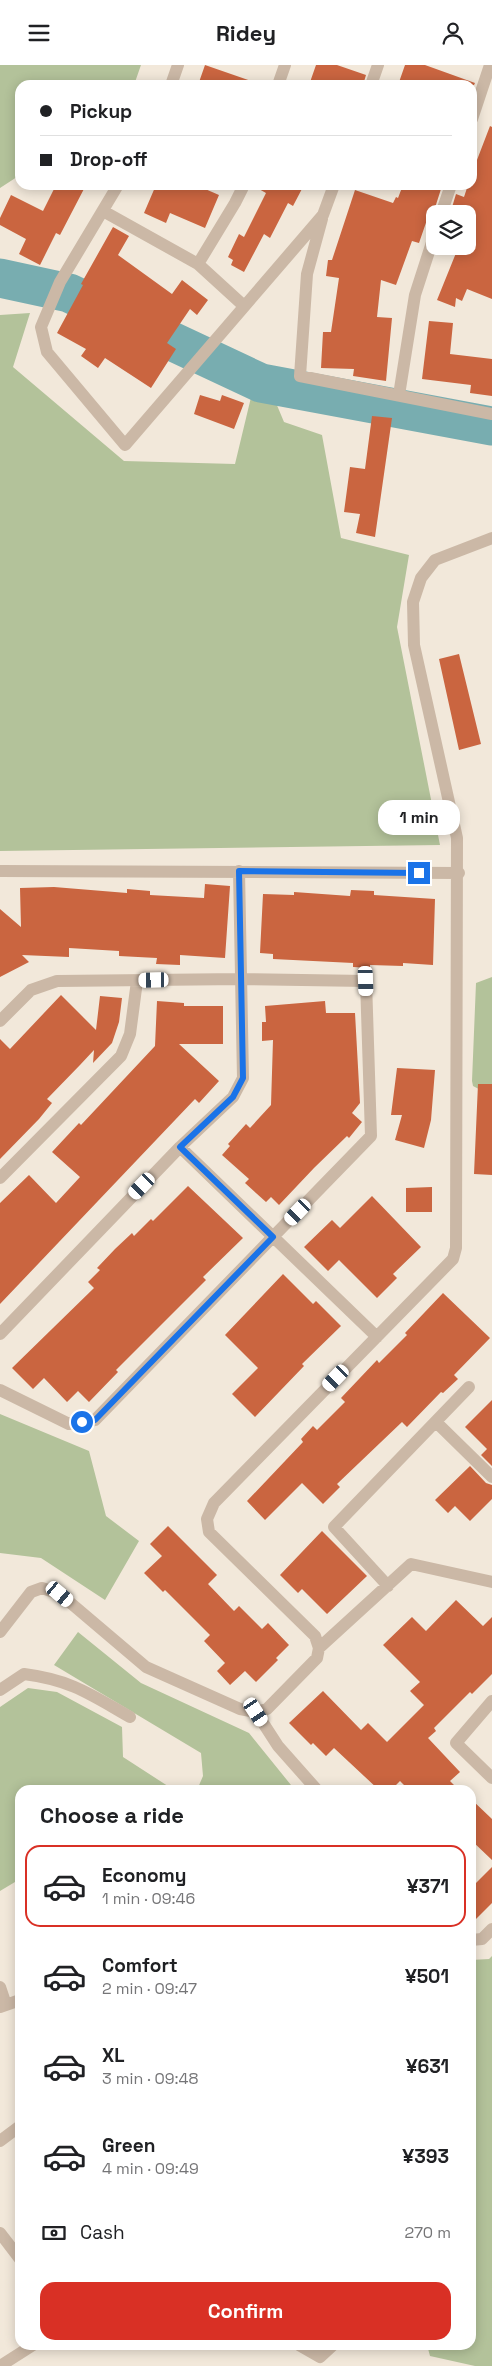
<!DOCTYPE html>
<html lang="en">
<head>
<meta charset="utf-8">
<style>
	body { margin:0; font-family:"Space Grotesk",sans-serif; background:#f2f2f2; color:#202124; height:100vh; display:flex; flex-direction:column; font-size:19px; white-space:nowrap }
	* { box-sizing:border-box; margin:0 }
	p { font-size:16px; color:#757577 }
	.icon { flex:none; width:28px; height:28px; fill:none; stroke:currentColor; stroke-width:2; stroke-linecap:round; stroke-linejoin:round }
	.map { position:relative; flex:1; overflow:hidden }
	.sheet { position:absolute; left:15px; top:1720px; width:461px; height:565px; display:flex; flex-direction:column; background:#fff; border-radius:15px; box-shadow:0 2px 12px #0003 }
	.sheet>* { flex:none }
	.hud { position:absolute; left:15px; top:15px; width:462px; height:110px; border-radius:15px; box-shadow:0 2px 12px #0003; display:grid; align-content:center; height:110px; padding:0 25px; background:#fff }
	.fabs { position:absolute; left:426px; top:140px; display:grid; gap:10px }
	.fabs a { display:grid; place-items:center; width:50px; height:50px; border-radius:10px; background:#fff; box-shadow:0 2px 12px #0003; font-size:25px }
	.end { position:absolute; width:22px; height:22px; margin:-11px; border:6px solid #1a73e8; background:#fff; box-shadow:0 0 0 2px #fff }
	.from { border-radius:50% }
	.bubble { position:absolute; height:35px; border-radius:15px; background:#fff; box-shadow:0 2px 12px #0003; font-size:16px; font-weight:600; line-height:35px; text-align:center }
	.car { position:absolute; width:15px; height:30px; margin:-15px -8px; border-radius:6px; box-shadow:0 0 4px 1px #0007; background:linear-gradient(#fff 24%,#345 0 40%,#fff 0 76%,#345 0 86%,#fff 0) }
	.hud b { display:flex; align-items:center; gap:18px; height:48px; font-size:19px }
	.hud b+b { border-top:1px solid #e0e0e0 }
	.hud i { width:12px; height:12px; background:#202124 }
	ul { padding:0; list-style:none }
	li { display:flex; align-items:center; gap:15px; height:82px; margin:0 10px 8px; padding:0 15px; border:2px solid transparent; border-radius:15px }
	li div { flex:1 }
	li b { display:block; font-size:19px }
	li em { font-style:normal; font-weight:600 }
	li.current { border-color:#d93025 }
	li>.icon { width:45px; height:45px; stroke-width:1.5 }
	h2 { padding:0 25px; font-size:22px; line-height:60px }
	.pay { display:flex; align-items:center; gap:12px; height:55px; padding:0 25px; font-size:19px }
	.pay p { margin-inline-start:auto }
	.cta { display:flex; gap:10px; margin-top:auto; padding:10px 25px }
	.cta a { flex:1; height:58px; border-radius:15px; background:#d93025; color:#fff; font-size:20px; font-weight:600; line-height:58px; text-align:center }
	header { display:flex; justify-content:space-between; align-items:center; height:65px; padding:0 25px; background:#fff; font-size:22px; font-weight:600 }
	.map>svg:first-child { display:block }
	.green { fill:#b3c29a }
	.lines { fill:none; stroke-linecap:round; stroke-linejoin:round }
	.river { stroke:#78adb0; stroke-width:39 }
	.building { fill:#ca6540 }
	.minor { stroke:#cbb8a6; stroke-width:12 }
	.route { stroke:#1a73e8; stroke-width:6 }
</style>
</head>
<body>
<header><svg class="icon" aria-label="menu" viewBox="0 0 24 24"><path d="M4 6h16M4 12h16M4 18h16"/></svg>Ridey<svg class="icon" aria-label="person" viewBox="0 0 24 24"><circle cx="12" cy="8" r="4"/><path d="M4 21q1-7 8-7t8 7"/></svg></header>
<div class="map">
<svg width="492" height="2301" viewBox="0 0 492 2301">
	<rect width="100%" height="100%" fill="#f2e8da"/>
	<path class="green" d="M 0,0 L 141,0 L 134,20 L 20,20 L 20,110 L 0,123 Z
		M 30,248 L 13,302 L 124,396 L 235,399 L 253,324 L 271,326 L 284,357 L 322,370 L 341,473 L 409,490 L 397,562 L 440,780 L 0,786 L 0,250 Z
		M 492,912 L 492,1031 L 473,1021 L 472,1016 L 476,918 Z
		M 0,1349 L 89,1386 L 106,1451 L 139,1476 L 105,1535 L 41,1493 L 0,1488 Z
		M 78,1567 L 141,1618 L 249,1668 L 295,1725 L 197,1725 L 203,1711 L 201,1688 L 54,1600 Z
		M 28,1623 L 57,1627 L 122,1662 L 123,1692 L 174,1725 L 20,1725 L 20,1814 L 0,1826 L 0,1642 Z
		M 492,1891 L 492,2301 L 475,2301 L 430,2291 L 427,2280 L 471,2280 L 471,1895 L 489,1894 Z"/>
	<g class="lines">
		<path class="river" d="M 0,213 L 69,228 L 261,318 L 492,361"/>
	</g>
	<path class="building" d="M 205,0 L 254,17 L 254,20 L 198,20 Z
		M 316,0 L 337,0 L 366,10 L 363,20 L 309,20 Z
		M 405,0 L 425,0 L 475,18 L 474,20 L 398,20 Z
		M 490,61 L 492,62 L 492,234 L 467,224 L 462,236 L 456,233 L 455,242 L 437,235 L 456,188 L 461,190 L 465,181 L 468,181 L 468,149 L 450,149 L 456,129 L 464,132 L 468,120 L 472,120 L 472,108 Z
		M 56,120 L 86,120 L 60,170 L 56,168 L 40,200 L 19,189 L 26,174 L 0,160 L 0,153 L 11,130 L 43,146 Z
		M 156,120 L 196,120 L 219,130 L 205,163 L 170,148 L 166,158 L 144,148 Z
		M 252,120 L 304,120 L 293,141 L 288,138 L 270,173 L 264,169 L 244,207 L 231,200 L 233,195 L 228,192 L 239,169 L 244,172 L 266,128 Z
		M 403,120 L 431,120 L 441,124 L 433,149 L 429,149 L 419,178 L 412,176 L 396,220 L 381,215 L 377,252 L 392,253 L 386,316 L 353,311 L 354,304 L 321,303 L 323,267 L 331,267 L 339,213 L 326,211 L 328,195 L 332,195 L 355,125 L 393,138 L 396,132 L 398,133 Z
		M 113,162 L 129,171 L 118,190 L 172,229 L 182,215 L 208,235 L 197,250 L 190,244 L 167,278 L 176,284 L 151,323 L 105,293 L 98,303 L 81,291 L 86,284 L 57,268 L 83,220 L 81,219 Z
		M 429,256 L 453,258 L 450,289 L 492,294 L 492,331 L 470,328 L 471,320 L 422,314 Z
		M 200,330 L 220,336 L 222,330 L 244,338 L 234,364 L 194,349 Z
		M 372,351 L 392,353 L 375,472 L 356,468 L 360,449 L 344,447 L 350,402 L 365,404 Z
		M 459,589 L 481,679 L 459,685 L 439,594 Z
		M 205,819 L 230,821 L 225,893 L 180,890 L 180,900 L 156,899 L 157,893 L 119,891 L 119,886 L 69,883 L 69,892 L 22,890 L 29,897 L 0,912 L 0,844 L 21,862 L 20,823 L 54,822 L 127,828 L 127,824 L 150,826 L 150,830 L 204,833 Z
		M 351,825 L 374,826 L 374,830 L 435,834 L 433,900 L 403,898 L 403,901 L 370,900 L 370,903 L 353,902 L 353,898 L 273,894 L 273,889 L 260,888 L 263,829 L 294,830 L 294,827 L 350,831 Z
		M 61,930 L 96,965 L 100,931 L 122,933 L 119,957 L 112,978 L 93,998 L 94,985 L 80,1000 L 47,1034 L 52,1038 L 39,1054 L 0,1094 L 0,974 L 10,984 Z
		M 157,936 L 184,938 L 184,941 L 223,941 L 223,979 L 179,979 L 219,1016 L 199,1038 L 195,1034 L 0,1239 L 0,1138 L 29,1110 L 56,1138 L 80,1112 L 52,1087 L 79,1058 L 81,1060 L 155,981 Z
		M 325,936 L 326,948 L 355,948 L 360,1038 L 352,1048 L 362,1057 L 349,1073 L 347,1071 L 314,1103 L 279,1140 L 271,1132 L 266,1137 L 245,1118 L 249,1114 L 222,1090 L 230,1081 L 228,1079 L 246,1059 L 250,1063 L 271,1040 L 273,975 L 262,976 L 262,957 L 266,957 L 265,941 Z
		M 397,1003 L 435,1005 L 431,1055 L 424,1083 L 395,1075 L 402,1050 L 391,1050 Z
		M 478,1019 L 492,1019 L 492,1110 L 474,1109 Z
		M 188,1121 L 243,1173 L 203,1212 L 206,1215 L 116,1305 L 118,1307 L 89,1337 L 78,1326 L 67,1337 L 44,1313 L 33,1324 L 12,1303 L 94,1223 L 88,1217 L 100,1205 L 97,1203 L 115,1184 L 132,1168 L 134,1171 L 151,1154 L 153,1156 Z
		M 432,1122 L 432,1147 L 406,1147 L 406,1123 Z
		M 372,1131 L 421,1182 L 393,1209 L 397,1213 L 377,1233 L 339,1195 L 328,1206 L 304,1182 L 332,1155 L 340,1163 Z
		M 283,1209 L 313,1239 L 316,1236 L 341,1261 L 302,1299 L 304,1301 L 255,1352 L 232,1329 L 258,1303 L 225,1270 Z
		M 443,1228 L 490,1273 L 454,1310 L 458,1314 L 443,1328 L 441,1327 L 407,1362 L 402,1357 L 337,1419 L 340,1422 L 323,1439 L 302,1418 L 265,1455 L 247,1436 L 303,1377 L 301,1374 L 313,1361 L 317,1365 L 345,1337 L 341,1333 L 377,1295 L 379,1298 L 407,1270 L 405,1268 Z
		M 492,1335 L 492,1401 L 481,1390 L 487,1384 L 465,1362 Z
		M 470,1401 L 486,1418 L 492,1420 L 492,1434 L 470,1456 L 455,1441 L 448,1448 L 435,1435 Z
		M 168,1461 L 217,1510 L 208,1519 L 234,1546 L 239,1541 L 262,1564 L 268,1558 L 289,1580 L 276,1593 L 278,1595 L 256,1617 L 245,1606 L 230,1620 L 217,1606 L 225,1598 L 204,1576 L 210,1570 L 165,1525 L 163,1527 L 144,1508 L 162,1491 L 150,1479 Z
		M 322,1466 L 367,1511 L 327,1549 L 302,1524 L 298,1528 L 280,1510 Z
		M 456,1535 L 483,1561 L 492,1552 L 492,1609 L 472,1629 L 470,1627 L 434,1663 L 436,1666 L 428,1673 L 460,1707 L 450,1716 L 459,1725 L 409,1725 L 400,1716 L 391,1725 L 379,1725 L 334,1683 L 326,1691 L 313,1678 L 311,1680 L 289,1658 L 323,1626 L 361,1665 L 368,1658 L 387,1677 L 424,1640 L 410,1626 L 420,1617 L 383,1580 L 412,1552 L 426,1566 Z
		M 471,1734 L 492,1754 L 492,1795 L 471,1775 Z
		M 492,1802 L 492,1838 L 471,1859 L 471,1823 Z"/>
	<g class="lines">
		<path class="minor" d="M 171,20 L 178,0
			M 278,20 L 285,0
			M 371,20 L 378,0
			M 472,54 L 490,0
			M 118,120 L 60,217 L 41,262 L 47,287 L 125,380 L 323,150 L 334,120
			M 103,146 L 198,199 L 244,241
			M 441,149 L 451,120
			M 322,154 L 307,209 L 300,311 L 492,349
			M 198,199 L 235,138 L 244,120
			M 399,330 L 415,230 L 435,168
			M 0,806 L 459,808
			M 0,956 L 31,925 L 57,916 L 241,914 L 366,916 L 371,1071 L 95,1355 L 69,1359 L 0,1325
			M 180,1082 L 377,1272
			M 0,1113 L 121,991 L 130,969 L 137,916
			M 0,1269 L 180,1082 L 233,1032 L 243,1013 L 239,806
			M 436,1357 L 492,1412
			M 388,1521 L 334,1462 L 469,1322
			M 0,1567 L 31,1527 L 42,1523 L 60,1529 L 146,1602 L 240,1644 L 256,1647 L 267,1644 L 317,1593 L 319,1583 L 315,1571 L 209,1467 L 207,1454 L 214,1438 L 453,1194 L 456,1183 L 457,773 L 414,580 L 413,537 L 421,513 L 435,495 L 492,473
			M 319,1583 L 411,1499 L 492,1517
			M 0,1625 L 24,1609 C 71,1615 90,1629 130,1652
			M 492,1636 L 456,1678 L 492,1713
			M 256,1647 L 278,1681 L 317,1725
			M 471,1875 L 482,1874 L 492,1864
			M 0,1922 L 6,1940
			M 0,1942 L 20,1935
			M 0,2076 L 20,2061
			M 0,2168 L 20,2194
			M 299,2280 L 320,2292 L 333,2280
			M 0,2301 L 33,2280"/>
	</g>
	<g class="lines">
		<path class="route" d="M 82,1357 L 95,1355 L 273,1172 L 180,1082 L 233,1032 L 243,1013 L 239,806 L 419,808"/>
	</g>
</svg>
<div class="fabs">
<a><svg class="icon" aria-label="layers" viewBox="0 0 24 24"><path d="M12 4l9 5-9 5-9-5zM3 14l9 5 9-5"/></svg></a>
</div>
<i class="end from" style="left:82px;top:1357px"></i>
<i class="end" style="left:419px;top:808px"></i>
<div class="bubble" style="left:378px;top:735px;width:82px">1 min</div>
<i class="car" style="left:154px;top:915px;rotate:269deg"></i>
<i class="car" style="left:366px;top:916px;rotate:178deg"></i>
<i class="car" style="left:142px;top:1121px;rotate:224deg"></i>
<i class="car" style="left:298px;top:1147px;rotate:224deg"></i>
<i class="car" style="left:336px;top:1313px;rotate:224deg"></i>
<i class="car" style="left:60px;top:1529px;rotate:130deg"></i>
<i class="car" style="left:256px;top:1647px;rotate:147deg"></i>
<div class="hud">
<b><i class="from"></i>Pickup</b>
<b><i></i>Drop-off</b>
</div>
<section class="sheet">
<h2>Choose a ride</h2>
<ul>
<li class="current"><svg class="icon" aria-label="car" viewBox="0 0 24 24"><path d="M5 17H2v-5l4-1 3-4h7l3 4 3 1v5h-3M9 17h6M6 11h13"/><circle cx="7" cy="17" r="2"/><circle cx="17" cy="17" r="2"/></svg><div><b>Economy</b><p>1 min · 09:46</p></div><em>¥371</em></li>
<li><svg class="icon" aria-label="car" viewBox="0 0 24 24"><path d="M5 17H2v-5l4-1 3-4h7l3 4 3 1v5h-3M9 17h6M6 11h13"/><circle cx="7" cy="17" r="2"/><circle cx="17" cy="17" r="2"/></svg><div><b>Comfort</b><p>2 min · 09:47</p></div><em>¥501</em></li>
<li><svg class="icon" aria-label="car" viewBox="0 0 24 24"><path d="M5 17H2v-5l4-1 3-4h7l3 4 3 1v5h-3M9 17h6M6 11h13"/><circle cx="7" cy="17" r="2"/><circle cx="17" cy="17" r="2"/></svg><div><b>XL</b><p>3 min · 09:48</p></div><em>¥631</em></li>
<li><svg class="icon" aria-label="car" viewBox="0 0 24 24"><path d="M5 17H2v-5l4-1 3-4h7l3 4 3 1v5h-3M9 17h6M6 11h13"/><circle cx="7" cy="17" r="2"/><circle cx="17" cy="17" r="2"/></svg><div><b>Green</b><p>4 min · 09:49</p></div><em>¥393</em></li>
</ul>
<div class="pay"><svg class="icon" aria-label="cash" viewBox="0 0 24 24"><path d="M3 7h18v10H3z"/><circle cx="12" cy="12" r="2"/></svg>Cash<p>270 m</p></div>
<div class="cta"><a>Confirm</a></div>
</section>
</div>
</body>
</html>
